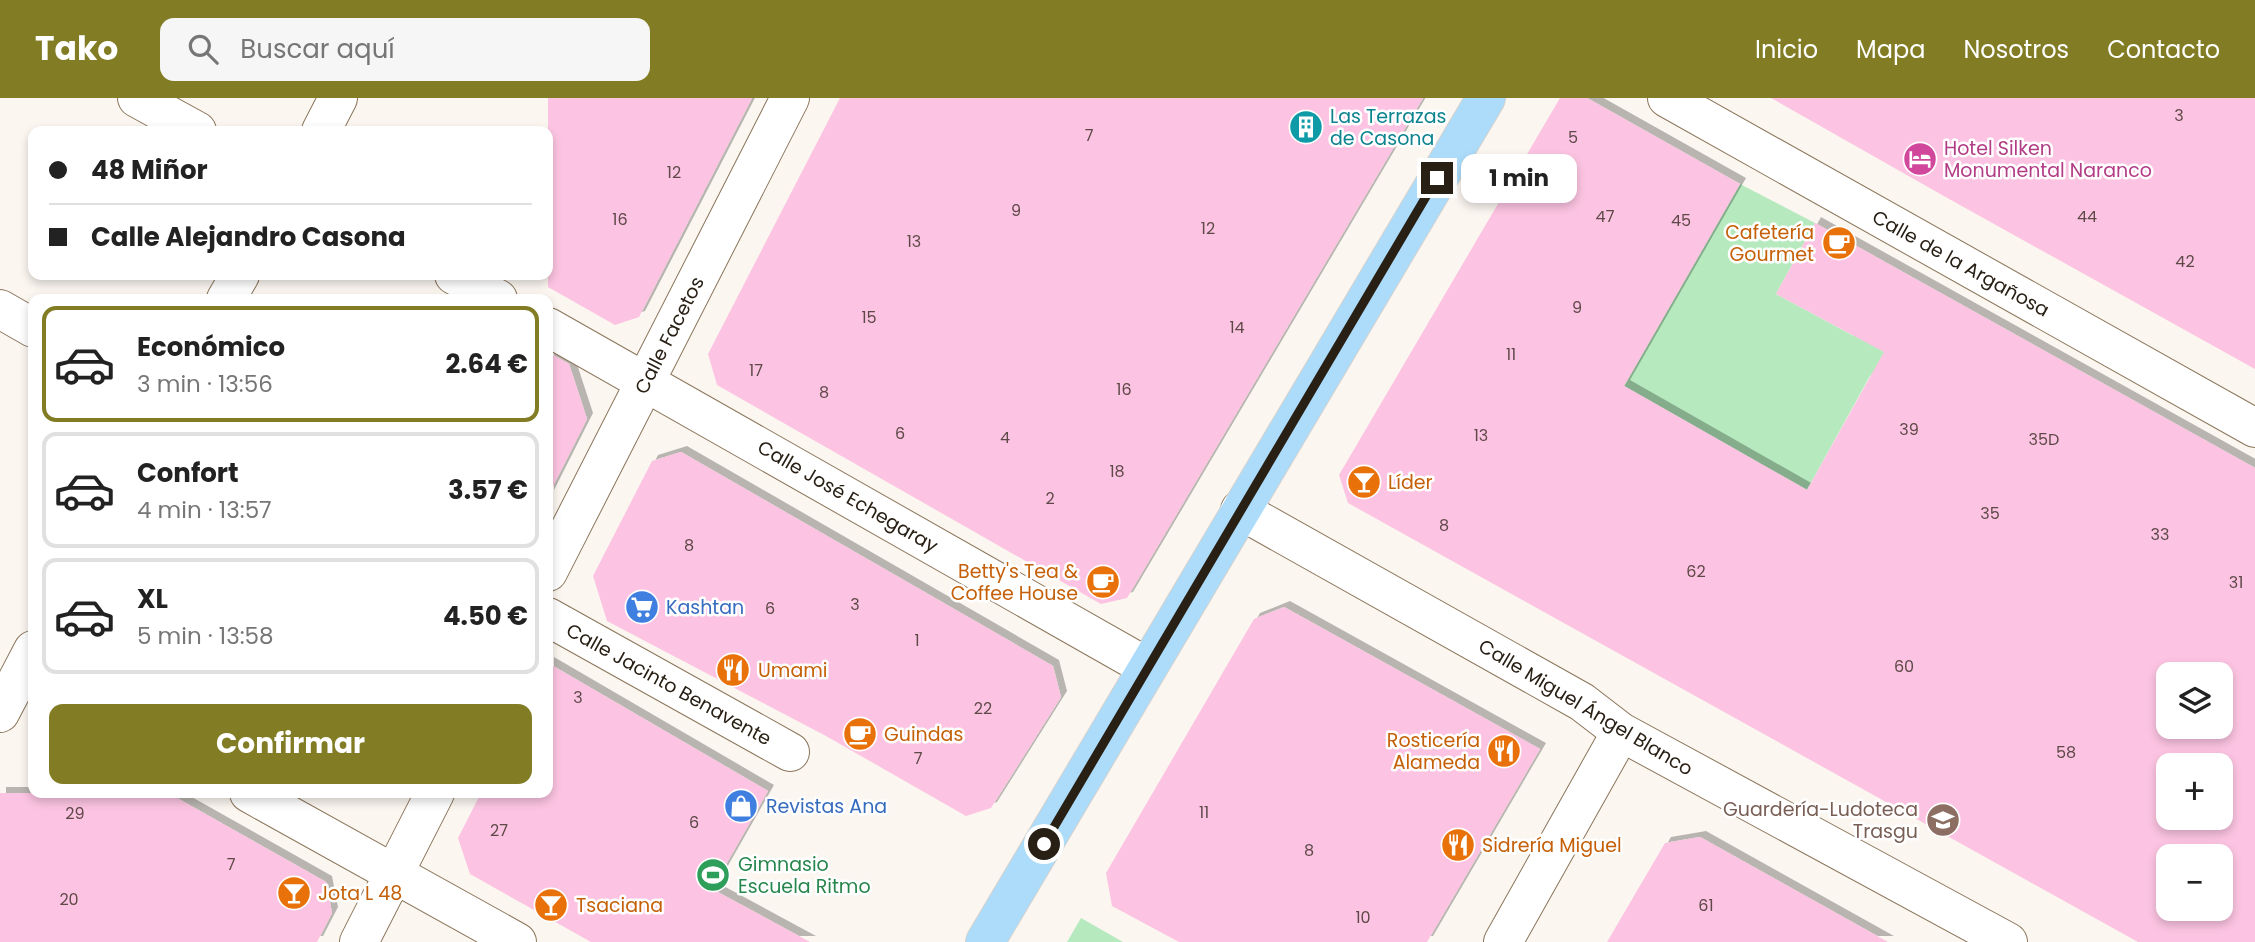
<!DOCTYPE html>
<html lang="es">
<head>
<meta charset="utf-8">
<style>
	body { margin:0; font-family:Poppins,sans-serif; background:#f6f6f6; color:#222; height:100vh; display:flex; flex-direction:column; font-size:26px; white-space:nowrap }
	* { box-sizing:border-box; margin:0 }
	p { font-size:23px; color:#767676 }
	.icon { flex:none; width:38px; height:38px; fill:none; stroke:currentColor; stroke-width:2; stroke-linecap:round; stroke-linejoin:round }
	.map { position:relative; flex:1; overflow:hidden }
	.sheet { position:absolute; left:28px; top:196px; width:525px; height:504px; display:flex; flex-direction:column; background:#fff; border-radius:14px; box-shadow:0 4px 10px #0003 }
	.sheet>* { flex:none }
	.guide { position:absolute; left:28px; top:28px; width:525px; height:154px; border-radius:14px; box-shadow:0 4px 10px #0003; display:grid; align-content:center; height:154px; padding:0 21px; background:#fff }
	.controls { position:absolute; left:2156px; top:564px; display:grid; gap:14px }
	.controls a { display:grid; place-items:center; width:77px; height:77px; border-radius:14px; background:#fff; box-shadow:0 4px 10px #0003; font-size:35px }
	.end { position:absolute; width:32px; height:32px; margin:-16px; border:9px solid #292015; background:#fff; box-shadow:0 0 0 4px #fff }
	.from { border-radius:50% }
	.bubble { position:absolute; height:49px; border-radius:14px; background:#fff; box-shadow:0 4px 10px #0003; font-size:23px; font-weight:700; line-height:49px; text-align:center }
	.guide b { display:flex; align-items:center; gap:24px; height:66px; font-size:26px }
	.guide b+b { border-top:2px solid #e0e0e0 }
	.guide i { width:18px; height:18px; background:#222 }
	ul { padding:12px 0 0; list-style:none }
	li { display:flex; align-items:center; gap:21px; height:116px; margin:0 14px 10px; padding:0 7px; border:4px solid #e0e0e0; border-radius:14px }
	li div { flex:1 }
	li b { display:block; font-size:26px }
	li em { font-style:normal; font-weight:700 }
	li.on { border-color:#827d25 }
	li>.icon { width:63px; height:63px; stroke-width:1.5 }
	.button { display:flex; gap:14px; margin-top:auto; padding:14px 21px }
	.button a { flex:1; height:80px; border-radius:14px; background:#827d25; color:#fff; font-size:28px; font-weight:700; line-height:80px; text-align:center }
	header { display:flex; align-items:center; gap:42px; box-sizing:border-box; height:98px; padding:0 35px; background:#827d25; color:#fff }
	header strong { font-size:33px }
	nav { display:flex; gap:38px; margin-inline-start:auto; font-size:24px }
	.search { width:490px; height:63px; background:#f6f6f6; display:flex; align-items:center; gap:18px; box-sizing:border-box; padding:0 24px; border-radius:14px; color:#767676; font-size:26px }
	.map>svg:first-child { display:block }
	.green { fill:#b6eabe }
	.building { fill:#fcc4e2; fill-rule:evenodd; filter:url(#shadow) }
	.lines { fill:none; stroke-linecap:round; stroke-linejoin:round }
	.minor-casing { stroke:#8b755a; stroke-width:40 }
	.major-casing { stroke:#d4d2d0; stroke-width:40 }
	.minor { stroke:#fff; stroke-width:38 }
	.major { stroke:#acdcfa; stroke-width:38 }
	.route { stroke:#292015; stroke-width:9 }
	.labels { text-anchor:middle; stroke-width:5; stroke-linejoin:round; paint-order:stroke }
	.number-label { font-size:16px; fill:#5e4948 }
	.culture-label { font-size:19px; fill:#0d838f; stroke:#fff; text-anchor:start }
	.hotel-label { font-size:19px; fill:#b23c85; stroke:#fff; text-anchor:start }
	.food-label { font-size:19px; fill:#c56008; stroke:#fff; text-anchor:start }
	.street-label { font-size:19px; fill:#292015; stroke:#fff }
	.shop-label { font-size:19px; fill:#366cbe; stroke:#fff; text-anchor:start }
	.education-label { font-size:19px; fill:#785e54; stroke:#fff; text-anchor:end }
	.leisure-label { font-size:19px; fill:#27864d; stroke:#fff; text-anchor:start }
</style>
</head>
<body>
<header>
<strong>Tako</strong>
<div class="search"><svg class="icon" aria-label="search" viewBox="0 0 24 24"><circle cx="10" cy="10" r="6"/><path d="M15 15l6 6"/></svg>Buscar aquí</div>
<nav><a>Inicio</a><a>Mapa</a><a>Nosotros</a><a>Contacto</a></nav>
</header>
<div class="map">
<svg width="2255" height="844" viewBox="0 0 2255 844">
	<defs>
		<filter id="shadow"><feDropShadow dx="6" dy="-6" stdDeviation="0" flood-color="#0004"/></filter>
	</defs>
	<rect width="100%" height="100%" fill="#fbf6f0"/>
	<path class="green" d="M 1740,86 L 1815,125 L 1776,196 L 1852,237 L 1901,254 L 1870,278 L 1807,392 L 1624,288 Z
		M 1081,820 L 1123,844 L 1067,844 Z"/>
	<path class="building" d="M 548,0 L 752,0 L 639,219 L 615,227 L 548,189 Z
		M 840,0 L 1423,0 L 1127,500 L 1101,506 L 717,287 L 708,256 Z
		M 1560,0 L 1587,0 L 1740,86 L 1624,288 L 1807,392 L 1884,254 L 1776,196 L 1815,125 L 2255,370 L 2255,844 L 2138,844 L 1348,405 L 1339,377 ZM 2168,576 L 2221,576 L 2221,628 L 2168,628 ZM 2168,667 L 2221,667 L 2221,719 L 2168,719 ZM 2168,758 L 2221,758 L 2221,810 L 2168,810 Z
		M 1771,0 L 2255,0 L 2255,271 L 1942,97 Z
		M 548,254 L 569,266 L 587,321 L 548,398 Z
		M 681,354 L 1053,568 L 1061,599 L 991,710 L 966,718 L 826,638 L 607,523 L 593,478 L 652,363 Z
		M 1284,509 L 1540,651 L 1427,844 L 1179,844 L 1112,808 L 1106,775 L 1254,521 Z
		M 548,565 L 768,693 L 712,791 L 810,844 L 591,844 L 470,776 L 458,740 L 481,695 L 548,695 Z
		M 0,695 L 168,695 L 326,784 L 332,815 L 317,844 L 0,844 Z
		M 1700,739 L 1793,791 L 1888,844 L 1607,844 L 1665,745 Z"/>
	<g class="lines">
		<g class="minor-casing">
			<path id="minor" d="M 137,0 L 197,33
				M 1667,0 L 2255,330
				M 321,33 L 338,0
				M 454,177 L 498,201
				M 226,201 L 240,177
				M 0,211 L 33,230
				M 548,229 L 1147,569
				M 1240,412 L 1582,604 L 1621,634 L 2008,844
				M 548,474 L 790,0
				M 548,519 L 790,654
				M 0,615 L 33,552
				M 249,695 L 517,844
				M 359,844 L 435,695
				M 1503,844 L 1621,634"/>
		</g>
		<g class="major-casing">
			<path id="major" d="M 985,844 L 1486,0"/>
		</g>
		<use href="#minor" class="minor"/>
		<use href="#major" class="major"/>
	</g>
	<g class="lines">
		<path class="route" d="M 1044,746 L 1437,80"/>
	</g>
	<defs>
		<g id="building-disc" transform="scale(1.75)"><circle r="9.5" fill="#0f9aa8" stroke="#fff"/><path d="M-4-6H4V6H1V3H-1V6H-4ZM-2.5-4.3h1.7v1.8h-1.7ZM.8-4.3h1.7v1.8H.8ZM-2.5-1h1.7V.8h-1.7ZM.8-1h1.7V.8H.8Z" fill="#fff"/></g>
		<g id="hotel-disc" transform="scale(1.75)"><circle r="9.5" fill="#d1479c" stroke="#fff"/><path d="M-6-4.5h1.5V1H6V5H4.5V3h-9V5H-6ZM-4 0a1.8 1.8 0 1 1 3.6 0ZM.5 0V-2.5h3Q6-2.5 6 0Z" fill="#fff"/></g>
		<g id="cafe-disc" transform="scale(1.75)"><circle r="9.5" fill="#e8710a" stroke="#fff"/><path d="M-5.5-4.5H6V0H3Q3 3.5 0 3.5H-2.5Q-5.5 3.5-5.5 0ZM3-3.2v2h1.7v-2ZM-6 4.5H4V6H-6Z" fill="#fff"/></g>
		<g id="bar-disc" transform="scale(1.75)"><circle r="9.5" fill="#e8710a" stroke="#fff"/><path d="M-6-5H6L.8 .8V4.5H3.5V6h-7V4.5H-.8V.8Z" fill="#fff"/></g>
		<g id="supermarket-disc" transform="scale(1.75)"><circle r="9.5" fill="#3f7fe0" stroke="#fff"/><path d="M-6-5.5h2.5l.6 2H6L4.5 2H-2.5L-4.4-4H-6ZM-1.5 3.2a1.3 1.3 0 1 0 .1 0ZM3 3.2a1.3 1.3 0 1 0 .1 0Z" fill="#fff"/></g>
		<g id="restaurant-disc" transform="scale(1.75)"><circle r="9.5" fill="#e8710a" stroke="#fff"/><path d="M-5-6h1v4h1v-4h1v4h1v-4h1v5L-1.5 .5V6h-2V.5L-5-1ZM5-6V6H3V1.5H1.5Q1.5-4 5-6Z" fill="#fff"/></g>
		<g id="shop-disc" transform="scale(1.75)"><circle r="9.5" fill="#3f7fe0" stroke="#fff"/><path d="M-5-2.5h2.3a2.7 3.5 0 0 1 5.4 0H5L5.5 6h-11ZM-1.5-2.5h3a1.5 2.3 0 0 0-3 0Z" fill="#fff"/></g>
		<g id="school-disc" transform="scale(1.75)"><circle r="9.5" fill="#8d6e63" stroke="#fff"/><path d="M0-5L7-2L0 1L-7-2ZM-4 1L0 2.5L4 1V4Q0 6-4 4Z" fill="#fff"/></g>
		<g id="stadium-disc" transform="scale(1.75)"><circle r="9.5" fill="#2e9e5b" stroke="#fff"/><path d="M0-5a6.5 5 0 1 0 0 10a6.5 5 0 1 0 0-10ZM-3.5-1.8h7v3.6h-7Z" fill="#fff"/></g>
	</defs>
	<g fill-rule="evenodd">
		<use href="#building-disc" x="1306" y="29"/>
		<use href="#hotel-disc" x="1920" y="61"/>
		<use href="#cafe-disc" x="1839" y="145"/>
		<use href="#bar-disc" x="1364" y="384"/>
		<use href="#cafe-disc" x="1103" y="484"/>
		<use href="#supermarket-disc" x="642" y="509"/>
		<use href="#restaurant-disc" x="733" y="572"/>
		<use href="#cafe-disc" x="860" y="636"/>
		<use href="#restaurant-disc" x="1504" y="653"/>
		<use href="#shop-disc" x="741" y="708"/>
		<use href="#school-disc" x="1943" y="722"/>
		<use href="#restaurant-disc" x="1458" y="747"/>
		<use href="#stadium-disc" x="713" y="777"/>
		<use href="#bar-disc" x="294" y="795"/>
		<use href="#bar-disc" x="551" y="807"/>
	</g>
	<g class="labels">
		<g class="number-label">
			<text x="2179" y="23">3</text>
			<text x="1089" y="43">7</text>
			<text x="1573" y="45">5</text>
			<text x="674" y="80">12</text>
			<text x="1016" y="118">9</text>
			<text x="1605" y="124">47</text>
			<text x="2087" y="124">44</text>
			<text x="620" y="127">16</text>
			<text x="1681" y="128">45</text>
			<text x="1208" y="136">12</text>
			<text x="914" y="149">13</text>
			<text x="2185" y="169">42</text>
			<text x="1577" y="215">9</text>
			<text x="869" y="225">15</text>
			<text x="1237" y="235">14</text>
			<text x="1511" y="262">11</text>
			<text x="756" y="278">17</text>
			<text x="1124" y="297">16</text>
			<text x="824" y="300">8</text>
			<text x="1909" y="337">39</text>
			<text x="900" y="341">6</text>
			<text x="1481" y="343">13</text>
			<text x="1005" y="345">4</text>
			<text x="2044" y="347">35D</text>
			<text x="1117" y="379">18</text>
			<text x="1050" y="406">2</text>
			<text x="1990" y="421">35</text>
			<text x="1444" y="433">8</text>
			<text x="2160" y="442">33</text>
			<text x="689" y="453">8</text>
			<text x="1696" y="479">62</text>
			<text x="2236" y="490">31</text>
			<text x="855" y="512">3</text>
			<text x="770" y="516">6</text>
			<text x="917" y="548">1</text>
			<text x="1904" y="574">60</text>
			<text x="578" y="605">3</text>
			<text x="983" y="616">22</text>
			<text x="2066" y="660">58</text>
			<text x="918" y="666">7</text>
			<text x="1204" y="720">11</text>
			<text x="75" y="721">29</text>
			<text x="694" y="730">6</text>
			<text x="499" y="738">27</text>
			<text x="1309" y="758">8</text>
			<text x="231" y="772">7</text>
			<text x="69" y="807">20</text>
			<text x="1706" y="813">61</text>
			<text x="1363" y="825">10</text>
		</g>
		<g class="culture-label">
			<text x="1330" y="25">Las Terrazas<tspan x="1330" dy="22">de Casona</tspan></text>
		</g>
		<g class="hotel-label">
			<text x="1944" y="57">Hotel Silken<tspan x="1944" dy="22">Monumental Naranco</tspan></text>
		</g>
		<g class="food-label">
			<text x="1814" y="141" text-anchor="end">Cafetería<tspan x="1814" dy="22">Gourmet</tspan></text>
			<text x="1388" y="391">Líder</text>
			<text x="1078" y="480" text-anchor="end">Betty's Tea &amp;<tspan x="1078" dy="22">Coffee House</tspan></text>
			<text x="758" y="579">Umami</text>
			<text x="884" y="643">Guindas</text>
			<text x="1480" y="649" text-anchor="end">Rosticería<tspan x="1480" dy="22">Alameda</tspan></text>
			<text x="1482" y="754">Sidrería Miguel</text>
			<text x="318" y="802">Jota L 48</text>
			<text x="576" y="814">Tsaciana</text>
		</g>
		<g class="street-label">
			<text transform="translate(1961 165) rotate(29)" y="7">Calle de la Argañosa</text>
			<text transform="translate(669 237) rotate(-63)" y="7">Calle Facetos</text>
			<text transform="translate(848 398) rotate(30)" y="7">Calle José Echegaray</text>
			<text transform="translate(669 586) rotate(29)" y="7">Calle Jacinto Benavente</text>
			<text transform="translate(1586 609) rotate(31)" y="7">Calle Miguel Ángel Blanco</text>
		</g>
		<g class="shop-label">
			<text x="666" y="516">Kashtan</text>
			<text x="766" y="715">Revistas Ana</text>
		</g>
		<g class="education-label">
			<text x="1918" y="718">Guardería-Ludoteca<tspan x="1918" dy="22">Trasgu</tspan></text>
		</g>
		<g class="leisure-label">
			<text x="738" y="773">Gimnasio<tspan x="738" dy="22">Escuela Ritmo</tspan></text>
		</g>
	</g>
</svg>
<div class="controls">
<a><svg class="icon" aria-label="layers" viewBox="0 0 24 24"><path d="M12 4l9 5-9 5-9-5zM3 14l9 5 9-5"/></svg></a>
<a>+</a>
<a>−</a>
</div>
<i class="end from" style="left:1044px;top:746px"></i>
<i class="end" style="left:1437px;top:80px"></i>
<div class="bubble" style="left:1461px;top:56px;width:116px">1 min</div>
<div class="guide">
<b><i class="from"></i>48 Miñor</b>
<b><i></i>Calle Alejandro Casona</b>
</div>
<section class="sheet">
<ul>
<li class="on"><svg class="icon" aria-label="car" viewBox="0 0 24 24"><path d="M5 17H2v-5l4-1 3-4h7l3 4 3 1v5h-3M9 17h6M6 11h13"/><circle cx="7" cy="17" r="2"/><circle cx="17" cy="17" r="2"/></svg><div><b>Económico</b><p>3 min · 13:56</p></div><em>2.64 €</em></li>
<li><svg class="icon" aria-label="car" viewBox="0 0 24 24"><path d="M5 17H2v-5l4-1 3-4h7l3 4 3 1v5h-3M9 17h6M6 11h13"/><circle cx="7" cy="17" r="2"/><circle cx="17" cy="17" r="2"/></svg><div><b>Confort</b><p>4 min · 13:57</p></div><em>3.57 €</em></li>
<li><svg class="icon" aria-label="car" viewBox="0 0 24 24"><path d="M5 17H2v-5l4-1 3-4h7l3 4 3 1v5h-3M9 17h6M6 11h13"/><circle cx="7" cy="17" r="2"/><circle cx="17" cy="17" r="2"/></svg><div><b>XL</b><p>5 min · 13:58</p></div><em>4.50 €</em></li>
</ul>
<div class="button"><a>Confirmar</a></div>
</section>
</div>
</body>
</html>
